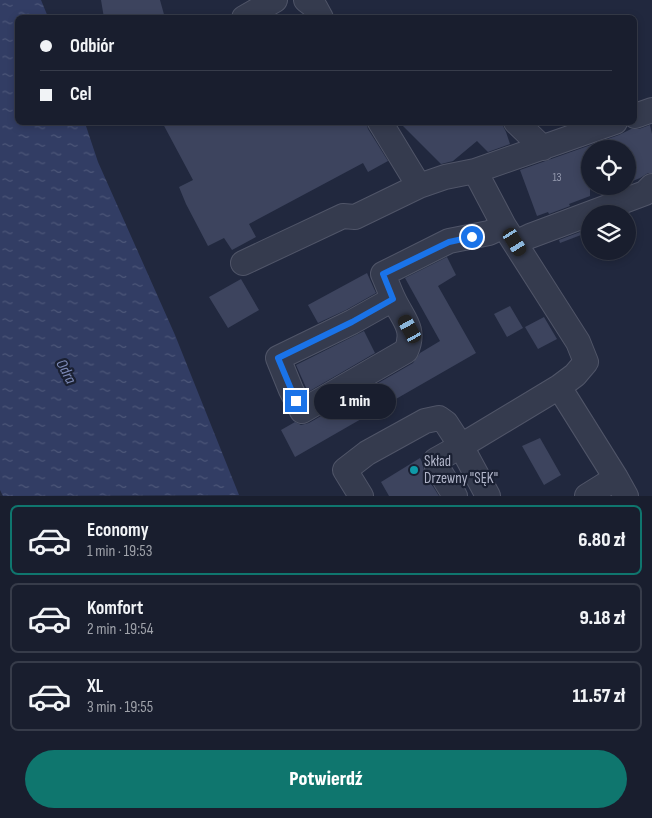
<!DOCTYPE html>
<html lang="pl">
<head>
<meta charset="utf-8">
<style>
	body { margin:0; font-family:"Sofia Sans Condensed",sans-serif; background:#222736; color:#f1f3f6; height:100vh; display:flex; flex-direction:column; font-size:19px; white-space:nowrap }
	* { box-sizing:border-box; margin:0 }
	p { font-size:16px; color:#9fa2aa }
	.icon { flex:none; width:28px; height:28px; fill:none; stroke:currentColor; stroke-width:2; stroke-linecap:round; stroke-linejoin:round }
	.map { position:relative; height:496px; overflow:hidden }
	.sheet { display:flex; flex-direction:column; background:#191e2e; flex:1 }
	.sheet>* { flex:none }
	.top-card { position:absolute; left:15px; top:15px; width:622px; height:110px; border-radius:8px; box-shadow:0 2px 8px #0003,0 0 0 1px #373c4a; display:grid; align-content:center; height:110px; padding:0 25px; background:#191e2e }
	.buttons { position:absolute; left:581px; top:140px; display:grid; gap:10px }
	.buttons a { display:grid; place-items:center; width:55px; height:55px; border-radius:50%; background:#191e2e; box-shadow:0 2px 8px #0003,0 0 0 1px #373c4a; font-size:25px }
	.end { position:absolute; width:22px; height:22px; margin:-11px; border:6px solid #1a73e8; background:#fff; box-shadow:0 0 0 2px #fff }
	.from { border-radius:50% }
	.bubble { position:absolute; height:35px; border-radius:18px; background:#191e2e; box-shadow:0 2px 8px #0003,0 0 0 1px #373c4a; font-size:16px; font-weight:800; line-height:35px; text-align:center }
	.car { position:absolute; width:15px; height:30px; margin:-15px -8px; border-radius:6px; box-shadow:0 0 4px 1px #0007; background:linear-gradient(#222 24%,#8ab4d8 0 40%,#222 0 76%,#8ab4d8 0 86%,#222 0) }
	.top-card b { display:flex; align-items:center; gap:18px; height:48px; font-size:19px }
	.top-card b+b { border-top:1px solid #373c4a }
	.top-card i { width:12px; height:12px; background:#f1f3f6 }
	ul { padding:9px 0 0; list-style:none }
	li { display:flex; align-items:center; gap:15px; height:70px; margin:0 10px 8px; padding:0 15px; border:2px solid #373c4a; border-radius:8px }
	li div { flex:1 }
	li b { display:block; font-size:19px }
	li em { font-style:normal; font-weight:800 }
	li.selected { border-color:#0f766e }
	li>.icon { width:45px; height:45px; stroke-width:1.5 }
	.primary-button { display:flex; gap:10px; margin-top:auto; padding:10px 25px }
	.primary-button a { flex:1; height:58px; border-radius:30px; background:#0f766e; color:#fff; font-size:20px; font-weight:800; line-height:58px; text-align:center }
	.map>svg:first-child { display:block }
	.water { fill:url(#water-ripples) }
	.building { fill:#3d445e }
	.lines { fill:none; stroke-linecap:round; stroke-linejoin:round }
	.minor-casing { stroke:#505568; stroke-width:26 }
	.minor { stroke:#353b4e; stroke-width:24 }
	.route { stroke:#1a73e8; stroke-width:6 }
	.culture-dot { fill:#0f9aa8; stroke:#1a2032; stroke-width:2 }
	.labels { text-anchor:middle; stroke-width:4.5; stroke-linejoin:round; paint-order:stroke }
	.number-label { font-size:12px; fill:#9499ae }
	.poi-label { font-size:15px; fill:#b1b5c9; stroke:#1a2032; text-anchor:start }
	.water-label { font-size:16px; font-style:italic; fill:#7e8bb8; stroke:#1a2032 }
</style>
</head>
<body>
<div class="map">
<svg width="652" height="496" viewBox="0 0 652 496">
	<defs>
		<pattern id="water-ripples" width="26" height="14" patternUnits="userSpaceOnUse" patternTransform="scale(1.25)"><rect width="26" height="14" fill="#323d64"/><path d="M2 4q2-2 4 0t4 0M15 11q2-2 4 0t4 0" fill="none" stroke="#4d5779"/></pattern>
	</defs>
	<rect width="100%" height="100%" fill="#21283e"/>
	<path class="water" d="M 0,0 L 41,0 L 48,17 L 18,18 L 18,122 L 85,123 L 98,162 L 175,335 L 239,495 L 3,496 L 0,490 Z"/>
	<path class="building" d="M 101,0 L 160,0 L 165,18 L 104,18 Z
		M 162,122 L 366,122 L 368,129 L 388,161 L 368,172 L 363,163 L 249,224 L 256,237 L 232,250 L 224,238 L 208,246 L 186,204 L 179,187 L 193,180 Z
		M 399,122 L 503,122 L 503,126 L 506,132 L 510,144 L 488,152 L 477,141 L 453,161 L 441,164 Z
		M 650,125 L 652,134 L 652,173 L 648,173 L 640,178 L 628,183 L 628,149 L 590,149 L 590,196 L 569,204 L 570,206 L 549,214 L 548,212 L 537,216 L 520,170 L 619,135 L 631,129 L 639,129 Z
		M 580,232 L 581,235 L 560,243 L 559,240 Z
		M 447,257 L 456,275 L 438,286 L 476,353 L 295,457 L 281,430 L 295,422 L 301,425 L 309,423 L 413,363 L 420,353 L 440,341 L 405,278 Z
		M 367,273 L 376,293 L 346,310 L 318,323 L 308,305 Z
		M 241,279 L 259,310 L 228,328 L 209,297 Z
		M 510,306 L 523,328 L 507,337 L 494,314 Z
		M 544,317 L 557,339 L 538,349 L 525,327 Z
		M 364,331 L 375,353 L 308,392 L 296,365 Z
		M 540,438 L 561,475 L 544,485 L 522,446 Z
		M 420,458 L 422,462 L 425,474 L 439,496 L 389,496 L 381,482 Z"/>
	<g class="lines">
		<g class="minor-casing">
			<path id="minor" d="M 306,0 L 315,7 L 321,18
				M 244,18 L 275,0
				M 635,116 L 652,110
				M 380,122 L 419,186
				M 516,122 L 543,148
				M 515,243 L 530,236 L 645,193 L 652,186
				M 243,263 L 343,216 L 355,217 L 419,186 L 445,177 L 475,171
				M 393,299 L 352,322 L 278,358 L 291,390 L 302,411 L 406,351 C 416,329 403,319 394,300 C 390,292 387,283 383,274 L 449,241 L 489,233 L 504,226
				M 559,387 L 616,478
				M 361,496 L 345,470 L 367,453 L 425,421 L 439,418 L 446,423 L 461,446 L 436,460 L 437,467 L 455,496
				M 488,496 L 461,446 L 559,387 L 575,375 L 586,362 L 578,342 L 504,226 L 475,171 C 522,155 568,138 615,122
				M 587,496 L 616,478 L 626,496"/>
		</g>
		<use href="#minor" class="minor"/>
	</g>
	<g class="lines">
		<path class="route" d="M 296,401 L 278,358 L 352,322 L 393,299 L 383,274 L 449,242 L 472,237"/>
	</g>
	<circle class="culture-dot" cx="414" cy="470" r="5"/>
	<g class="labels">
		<g class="number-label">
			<text x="557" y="181">13</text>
		</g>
		<g class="poi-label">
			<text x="424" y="466">Skład<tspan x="424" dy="17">Drzewny "SĘK"</tspan></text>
		</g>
		<g class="water-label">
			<text transform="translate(67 371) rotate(62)" y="6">Odra</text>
		</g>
	</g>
</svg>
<div class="buttons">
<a><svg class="icon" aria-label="locate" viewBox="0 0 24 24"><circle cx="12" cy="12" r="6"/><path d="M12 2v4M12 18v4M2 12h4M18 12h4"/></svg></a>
<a><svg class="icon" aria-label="layers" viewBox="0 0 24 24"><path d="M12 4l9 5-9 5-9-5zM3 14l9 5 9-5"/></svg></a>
</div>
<i class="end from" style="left:472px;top:237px"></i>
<i class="end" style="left:296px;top:401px"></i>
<div class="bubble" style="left:314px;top:384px;width:82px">1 min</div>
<i class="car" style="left:515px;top:242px;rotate:148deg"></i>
<i class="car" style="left:410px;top:329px;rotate:331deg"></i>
<div class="top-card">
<b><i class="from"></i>Odbiór</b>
<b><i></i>Cel</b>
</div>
</div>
<section class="sheet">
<ul>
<li class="selected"><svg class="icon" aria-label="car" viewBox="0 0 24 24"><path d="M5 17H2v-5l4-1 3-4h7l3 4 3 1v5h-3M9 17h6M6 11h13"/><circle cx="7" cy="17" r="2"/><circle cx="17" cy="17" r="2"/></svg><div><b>Economy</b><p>1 min · 19:53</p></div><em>6.80 zł</em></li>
<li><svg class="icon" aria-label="car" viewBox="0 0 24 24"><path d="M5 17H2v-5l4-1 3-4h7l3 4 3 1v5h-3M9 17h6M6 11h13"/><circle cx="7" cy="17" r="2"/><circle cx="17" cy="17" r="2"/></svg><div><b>Komfort</b><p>2 min · 19:54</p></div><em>9.18 zł</em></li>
<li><svg class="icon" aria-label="car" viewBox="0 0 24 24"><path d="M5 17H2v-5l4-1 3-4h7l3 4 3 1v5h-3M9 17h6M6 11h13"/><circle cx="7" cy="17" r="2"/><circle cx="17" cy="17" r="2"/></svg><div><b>XL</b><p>3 min · 19:55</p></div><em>11.57 zł</em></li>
</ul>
<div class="primary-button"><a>Potwierdź</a></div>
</section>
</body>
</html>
